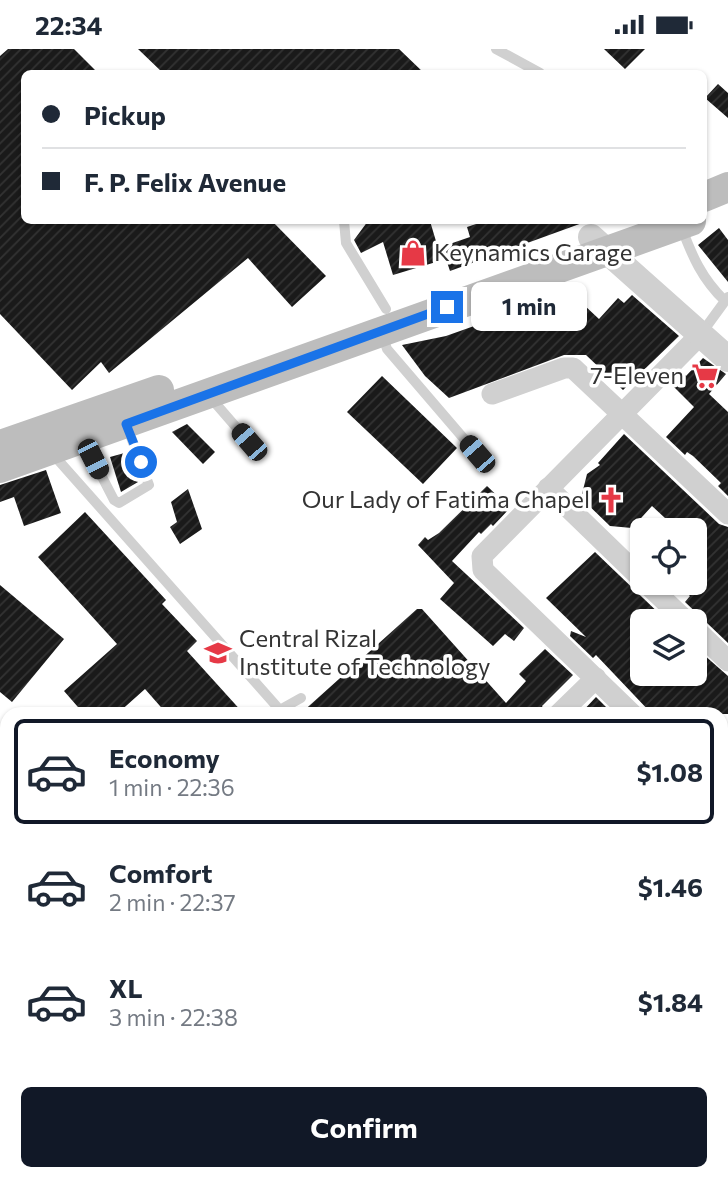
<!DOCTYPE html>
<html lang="en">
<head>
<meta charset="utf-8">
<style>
	body { margin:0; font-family:Commissioner,sans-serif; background:#f2f2f3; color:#1f2937; height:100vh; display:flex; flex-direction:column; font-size:26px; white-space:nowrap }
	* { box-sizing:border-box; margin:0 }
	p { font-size:23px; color:#747a83 }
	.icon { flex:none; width:38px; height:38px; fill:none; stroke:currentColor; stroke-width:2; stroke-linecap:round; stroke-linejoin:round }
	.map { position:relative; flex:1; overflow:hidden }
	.side { position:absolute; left:0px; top:658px; width:728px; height:474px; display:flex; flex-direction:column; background:#fff; border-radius:21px 21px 0 0; box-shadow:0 2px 5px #0004 }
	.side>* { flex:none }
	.guide { position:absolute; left:21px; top:21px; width:686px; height:154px; border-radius:10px; box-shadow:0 2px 5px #0004; display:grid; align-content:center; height:154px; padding:0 21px; background:#fff }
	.buttons { position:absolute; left:630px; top:469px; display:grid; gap:14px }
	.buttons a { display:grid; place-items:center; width:77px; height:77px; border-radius:10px; background:#fff; box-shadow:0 2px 5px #0004; font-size:35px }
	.end { position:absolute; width:32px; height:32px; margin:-16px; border:9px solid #1a73e8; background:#fff; box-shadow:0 0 0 4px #fff }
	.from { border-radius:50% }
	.bubble { position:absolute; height:49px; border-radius:10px; background:#fff; box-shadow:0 2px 5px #0004; font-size:23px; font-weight:700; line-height:49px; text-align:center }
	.car { position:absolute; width:21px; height:42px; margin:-21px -10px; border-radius:9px; box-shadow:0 0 5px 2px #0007; background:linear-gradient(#222 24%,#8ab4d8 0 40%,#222 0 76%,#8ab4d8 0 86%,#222 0) }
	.guide b { display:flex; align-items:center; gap:24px; height:66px; font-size:26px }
	.guide b+b { border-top:2px solid #e0e1e3 }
	.guide i { width:18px; height:18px; background:#1f2937 }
	ul { padding:12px 0 0; list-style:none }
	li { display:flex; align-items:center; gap:21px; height:105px; margin:0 14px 10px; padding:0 7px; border:4px solid transparent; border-radius:10px }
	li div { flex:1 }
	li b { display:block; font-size:26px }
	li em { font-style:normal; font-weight:700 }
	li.active { border-color:#111827 }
	li>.icon { width:63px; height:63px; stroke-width:1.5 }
	.primary-button { display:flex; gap:14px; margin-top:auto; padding:14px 21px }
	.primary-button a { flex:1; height:80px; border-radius:10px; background:#111827; color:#fff; font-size:28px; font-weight:700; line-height:80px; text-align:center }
	.status { display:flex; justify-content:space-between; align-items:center; height:49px; padding:0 35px; background:#fff; direction:ltr }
	.status svg { height:19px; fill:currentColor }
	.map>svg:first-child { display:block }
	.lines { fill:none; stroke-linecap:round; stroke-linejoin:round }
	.river { stroke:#cfe2ee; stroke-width:32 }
	.building { fill:url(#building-hatch) }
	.service { stroke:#d0d0d0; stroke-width:10 }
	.minor { stroke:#d0d0d0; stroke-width:21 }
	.tertiary { stroke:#d0d0d0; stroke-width:26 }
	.secondary { stroke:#bdbdbd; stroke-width:30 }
	.route { stroke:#1a73e8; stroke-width:9 }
	.labels { text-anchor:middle; stroke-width:7; stroke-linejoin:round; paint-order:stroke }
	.poi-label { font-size:24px; fill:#333; stroke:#fff; text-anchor:start }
</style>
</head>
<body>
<div class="status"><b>22:34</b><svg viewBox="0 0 49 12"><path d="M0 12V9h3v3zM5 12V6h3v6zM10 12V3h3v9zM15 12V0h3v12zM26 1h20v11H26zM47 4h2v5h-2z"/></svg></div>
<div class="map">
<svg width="728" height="1131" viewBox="0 0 728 1131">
	<defs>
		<pattern id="building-hatch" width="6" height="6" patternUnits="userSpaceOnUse" patternTransform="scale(1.75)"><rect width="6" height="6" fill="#1a1a1a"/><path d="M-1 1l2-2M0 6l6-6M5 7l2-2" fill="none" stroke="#333"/></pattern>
	</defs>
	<rect width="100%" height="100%" fill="#fff"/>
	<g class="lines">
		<path class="river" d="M 190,1131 L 216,1131"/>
	</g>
	<path class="building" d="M 8,0 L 74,0 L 98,24 L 24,24 L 24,172 L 272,172 L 326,227 L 292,258 L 248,209 L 109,324 L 101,313 L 72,341 L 0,265 L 0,7 Z
		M 138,0 L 399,0 L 424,24 L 163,24 Z
		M 604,0 L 645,0 L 625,20 Z
		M 718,35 L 728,44 L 728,69 L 705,49 Z
		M 368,172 L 430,172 L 438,199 L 470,188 L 467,178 L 485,172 L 585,173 L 450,222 L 446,210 L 393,226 L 383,193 L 361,204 L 354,191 Z
		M 719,179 L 728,191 L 728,233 L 698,196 Z
		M 632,246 L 679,287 L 623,341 L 586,306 L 564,306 L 449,349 L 425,327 L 402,296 L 446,287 L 536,255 L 541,270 L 584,256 L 599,270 L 618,249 L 624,254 Z
		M 703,309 L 726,325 L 709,345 L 728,363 L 728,447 L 718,437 L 721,434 L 693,407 L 687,403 L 685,406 L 666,388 L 694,358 L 672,336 L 683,324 L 686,327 Z
		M 382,327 L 457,399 L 423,435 L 347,363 Z
		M 187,375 L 215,403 L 203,415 L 172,383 Z
		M 624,385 L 719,475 L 728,478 L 728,594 L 685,553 L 690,547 L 676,534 L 695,534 L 695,481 L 678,481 L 652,457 L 632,479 L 610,477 L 581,449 L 587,425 L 600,416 L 598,414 Z
		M 128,403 L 138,433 L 121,443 L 110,408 Z
		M 46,421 L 61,464 L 24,477 L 14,448 L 0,453 L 0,436 Z
		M 487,437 L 510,459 L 493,477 L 491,475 L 481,485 L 479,483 L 452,512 L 524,579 L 514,592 L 505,585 L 493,597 L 440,550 L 454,534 L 418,496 L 425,488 L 428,491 L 439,484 Z
		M 188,440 L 202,480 L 180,495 L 170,478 L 177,473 L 171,453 Z
		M 85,463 L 166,551 L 162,555 L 197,592 L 187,602 L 244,665 L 167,665 L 145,640 L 117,665 L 84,665 L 64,642 L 117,595 L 38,508 Z
		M 595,503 L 667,572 L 642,572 L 642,625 L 695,625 L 695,598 L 728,627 L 728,665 L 652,665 L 596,606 L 593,609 L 570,587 L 571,582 L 586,588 L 546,549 Z
		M 0,536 L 64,590 L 12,653 L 0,643 Z
		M 417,560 L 422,560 L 506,654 L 526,632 L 519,625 L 545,600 L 573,626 L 542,657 L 546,665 L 300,665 Z
		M 596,648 L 613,665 L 580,665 Z"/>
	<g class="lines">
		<path class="service" d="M 496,0 L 540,24
			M 344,172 L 346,194 L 386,260
			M 681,177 C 692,207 702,230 725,252 L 728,248
			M 382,285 L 387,300 L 477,405
			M 701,285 L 725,252
			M 210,348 L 249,393
			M 84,393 L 114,451 L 119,454 L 149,436 L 126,375
			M 51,403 L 279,660
			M 276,663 L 301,649"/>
		<path class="minor" d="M 492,345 L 564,319 L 573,319 L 728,465
			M 548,439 L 642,530
			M 646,534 L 686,572
			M 695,580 L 728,612
			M 559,665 L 596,629
			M 632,665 L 483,521 L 482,507 L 701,285
			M 721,753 L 728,760
			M 721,1074 L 728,1072
			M 307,1125 L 310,1131
			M 403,1131 L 408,1125
			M 573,1131 L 580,1125"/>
		<path class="tertiary" d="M 591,188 L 728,310"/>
		<path class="secondary" d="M 704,148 L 728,138
			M 0,396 L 159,341
			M 0,419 L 691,172"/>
	</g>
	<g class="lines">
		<path class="route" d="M 141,413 L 126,375 L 447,258"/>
	</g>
	<defs>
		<g id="shop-bare" transform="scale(2.1)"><path d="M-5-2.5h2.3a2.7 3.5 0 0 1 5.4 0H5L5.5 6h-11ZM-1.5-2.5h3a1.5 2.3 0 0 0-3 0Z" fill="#e63946" stroke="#fff" stroke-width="2.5" paint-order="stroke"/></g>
		<g id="supermarket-bare" transform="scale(2.1)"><path d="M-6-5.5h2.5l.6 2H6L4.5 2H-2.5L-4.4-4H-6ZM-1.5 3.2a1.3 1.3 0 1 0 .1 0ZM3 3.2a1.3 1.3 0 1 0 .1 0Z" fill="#e63946" stroke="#fff" stroke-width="2.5" paint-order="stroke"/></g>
		<g id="church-bare" transform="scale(2.1)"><path d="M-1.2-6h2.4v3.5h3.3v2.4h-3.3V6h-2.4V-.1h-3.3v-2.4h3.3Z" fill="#e63946" stroke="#fff" stroke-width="2.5" paint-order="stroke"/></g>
		<g id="school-bare" transform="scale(2.1)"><path d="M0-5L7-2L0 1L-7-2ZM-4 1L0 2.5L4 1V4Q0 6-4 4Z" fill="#e63946" stroke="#fff" stroke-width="2.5" paint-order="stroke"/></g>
	</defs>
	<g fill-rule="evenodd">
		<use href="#shop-bare" x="413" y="204"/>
		<use href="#supermarket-bare" x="705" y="327"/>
		<use href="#church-bare" x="611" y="451"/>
		<use href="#school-bare" x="218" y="604"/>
	</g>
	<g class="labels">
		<g class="poi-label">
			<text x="434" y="212">Keynamics Garage</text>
			<text x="684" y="335" text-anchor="end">7-Eleven</text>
			<text x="590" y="459" text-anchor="end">Our Lady of Fatima Chapel</text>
			<text x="239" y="598">Central Rizal<tspan x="239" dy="28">Institute of Technology</tspan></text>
		</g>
	</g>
</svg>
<div class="buttons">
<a><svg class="icon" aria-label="locate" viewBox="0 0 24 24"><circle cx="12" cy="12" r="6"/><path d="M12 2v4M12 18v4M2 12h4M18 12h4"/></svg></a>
<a><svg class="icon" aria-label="layers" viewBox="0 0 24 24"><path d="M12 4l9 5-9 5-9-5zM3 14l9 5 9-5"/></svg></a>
</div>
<i class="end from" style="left:141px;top:413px"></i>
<i class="end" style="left:447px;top:258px"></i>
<div class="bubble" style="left:471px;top:233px;width:116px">1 min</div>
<i class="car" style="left:249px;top:393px;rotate:319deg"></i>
<i class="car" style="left:477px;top:405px;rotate:319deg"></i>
<i class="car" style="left:93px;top:410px;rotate:153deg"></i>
<div class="guide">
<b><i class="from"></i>Pickup</b>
<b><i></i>F. P. Felix Avenue</b>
</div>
<section class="side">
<ul>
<li class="active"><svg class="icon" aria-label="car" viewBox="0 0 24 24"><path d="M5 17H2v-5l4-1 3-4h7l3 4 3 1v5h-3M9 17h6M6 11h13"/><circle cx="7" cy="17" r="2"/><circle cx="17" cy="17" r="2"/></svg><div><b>Economy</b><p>1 min · 22:36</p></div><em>$1.08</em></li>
<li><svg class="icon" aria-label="car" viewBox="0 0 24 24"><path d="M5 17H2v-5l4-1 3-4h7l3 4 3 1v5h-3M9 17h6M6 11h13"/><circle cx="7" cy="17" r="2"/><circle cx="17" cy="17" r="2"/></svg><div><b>Comfort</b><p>2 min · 22:37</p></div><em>$1.46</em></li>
<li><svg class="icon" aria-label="car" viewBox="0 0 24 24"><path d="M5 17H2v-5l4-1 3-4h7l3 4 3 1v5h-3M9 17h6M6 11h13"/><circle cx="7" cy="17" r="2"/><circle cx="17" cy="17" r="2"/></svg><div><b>XL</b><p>3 min · 22:38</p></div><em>$1.84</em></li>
</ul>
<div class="primary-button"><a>Confirm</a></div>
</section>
</div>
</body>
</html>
